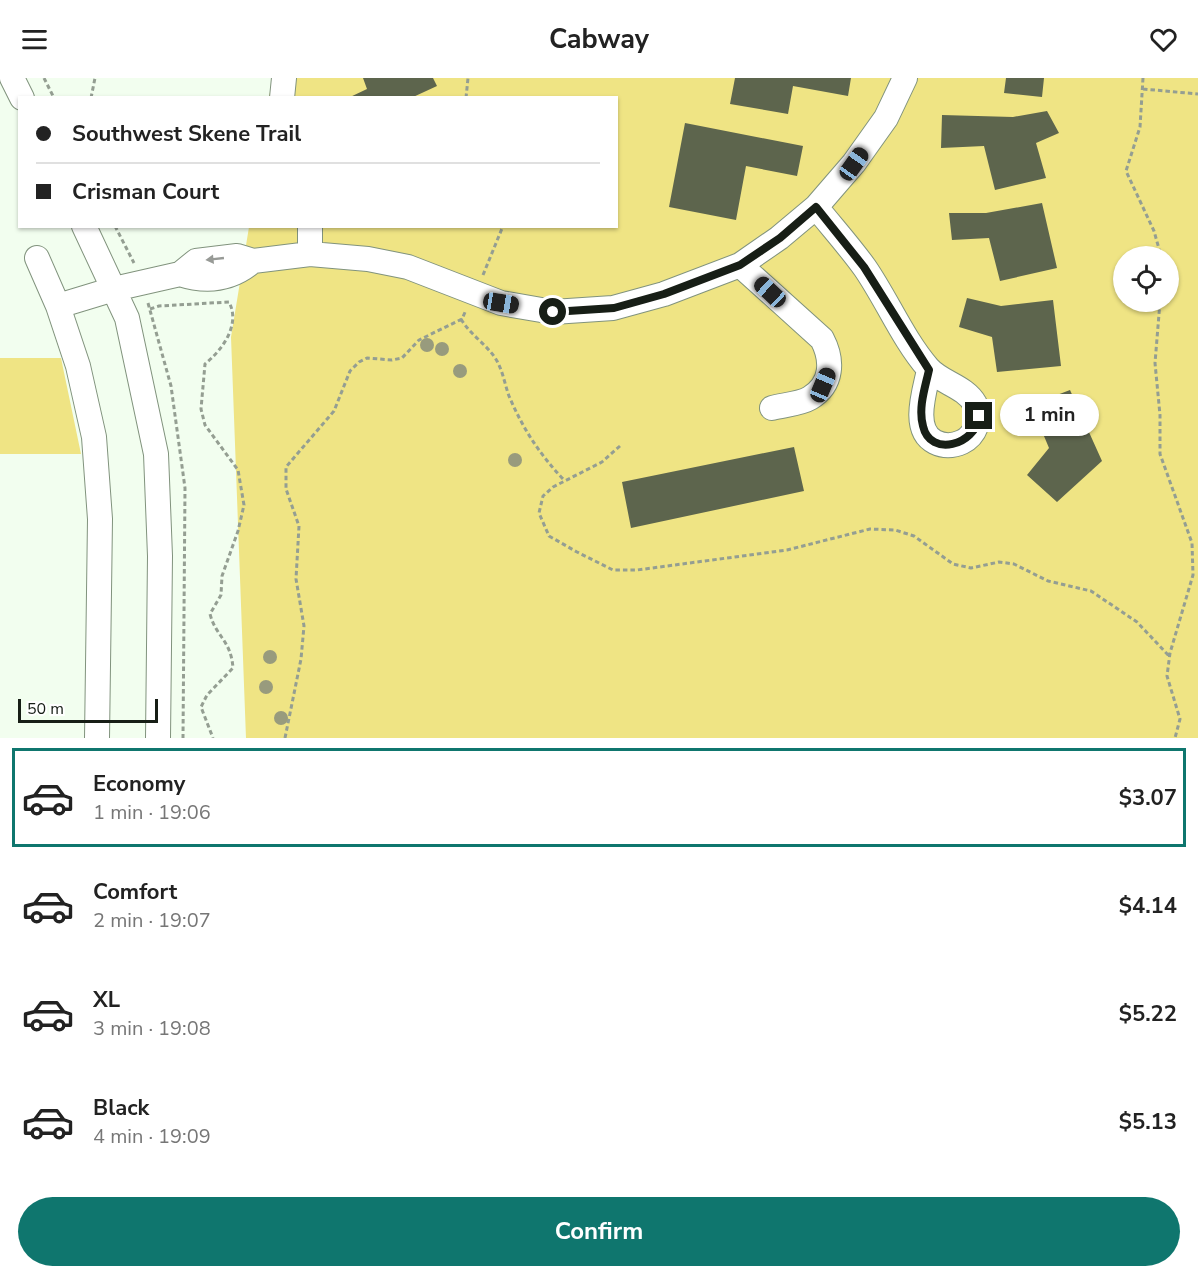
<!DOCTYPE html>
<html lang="en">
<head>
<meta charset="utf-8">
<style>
	body { margin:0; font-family:"Nunito Sans",sans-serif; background:#f2f2f2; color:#222; height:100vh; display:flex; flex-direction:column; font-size:22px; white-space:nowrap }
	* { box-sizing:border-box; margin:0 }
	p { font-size:20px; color:#767676 }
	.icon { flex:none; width:33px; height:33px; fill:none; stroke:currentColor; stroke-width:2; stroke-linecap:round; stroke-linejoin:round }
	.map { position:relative; height:660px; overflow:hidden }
	.side { display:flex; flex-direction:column; background:#fff; flex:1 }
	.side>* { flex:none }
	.banner { position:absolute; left:18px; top:18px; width:600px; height:132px; border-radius:0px; box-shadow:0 2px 4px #0004; display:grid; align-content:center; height:132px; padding:0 18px; background:#fff }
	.tools { position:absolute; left:1113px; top:168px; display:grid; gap:12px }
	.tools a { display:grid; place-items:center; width:66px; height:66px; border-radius:50%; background:#fff; box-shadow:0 2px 4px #0004; font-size:30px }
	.scale { position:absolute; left:18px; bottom:15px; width:140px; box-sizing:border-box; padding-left:6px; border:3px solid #171e16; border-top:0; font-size:16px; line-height:21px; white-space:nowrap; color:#171e16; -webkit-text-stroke:4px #fff; paint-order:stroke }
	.end { position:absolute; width:27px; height:27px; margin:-14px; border:8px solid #171e16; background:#fff; box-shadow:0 0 0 3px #fff }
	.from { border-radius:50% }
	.bubble { position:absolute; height:42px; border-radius:21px; background:#fff; box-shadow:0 2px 4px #0004; font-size:20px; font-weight:700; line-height:42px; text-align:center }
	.car { position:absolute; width:18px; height:36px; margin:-18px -9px; border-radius:8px; box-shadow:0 0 4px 2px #0007; background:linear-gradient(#222 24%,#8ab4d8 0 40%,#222 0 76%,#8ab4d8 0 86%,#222 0) }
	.banner b { display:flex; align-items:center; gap:21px; height:57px; font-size:22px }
	.banner b+b { border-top:2px solid #e0e0e0 }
	.banner i { width:15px; height:15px; background:#222 }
	ul { padding:10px 0 0; list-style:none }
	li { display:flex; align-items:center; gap:18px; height:99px; margin:0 12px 9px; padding:0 6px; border:3px solid transparent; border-radius:0px }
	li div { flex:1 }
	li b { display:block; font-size:22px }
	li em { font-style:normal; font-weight:700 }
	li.selected { border-color:#0f766e }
	li>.icon { width:54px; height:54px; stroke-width:1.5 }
	.button { display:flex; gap:12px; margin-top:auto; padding:12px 18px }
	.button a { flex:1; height:69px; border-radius:36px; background:#0f766e; color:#fff; font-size:24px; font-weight:700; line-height:69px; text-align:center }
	header { display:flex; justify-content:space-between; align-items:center; height:78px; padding:0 18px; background:#fff; font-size:27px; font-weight:700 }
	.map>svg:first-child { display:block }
	.grass { fill:#efe484; fill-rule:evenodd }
	.building { fill:#5d654d }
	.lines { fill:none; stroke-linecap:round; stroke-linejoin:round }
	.minor-casing { stroke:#81937d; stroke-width:26 }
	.path { stroke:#949e92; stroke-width:3; stroke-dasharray:4.5 3; stroke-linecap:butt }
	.minor { stroke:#fff; stroke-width:24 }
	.tree { fill:#989b7d }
	.oneway { fill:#979a96 }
	.route { stroke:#171e16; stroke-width:8 }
</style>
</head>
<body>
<header><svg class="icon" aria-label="menu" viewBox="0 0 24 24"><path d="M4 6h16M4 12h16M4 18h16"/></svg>Cabway<svg class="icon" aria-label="heart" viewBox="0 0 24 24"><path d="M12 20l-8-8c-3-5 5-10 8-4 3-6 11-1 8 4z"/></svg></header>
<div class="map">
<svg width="1198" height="660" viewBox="0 0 1198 660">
	<rect width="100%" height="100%" fill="#f2feef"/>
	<path class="grass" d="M 273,0 L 1198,0 L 1198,660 L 246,660 L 231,259 L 249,149 L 616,148 L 616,20 L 269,19 ZM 1124,178 L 1168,178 L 1168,224 L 1124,224 Z
		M 0,280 L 61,280 L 81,376 L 0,376 Z"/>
	<path class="building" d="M 363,0 L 433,0 L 437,8 L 411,20 L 348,20 L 367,11 Z
		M 735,0 L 851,0 L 848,18 L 793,8 L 788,36 L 730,26 Z
		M 1006,0 L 1044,0 L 1042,19 L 1004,15 Z
		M 1047,33 L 1059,55 L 1036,65 L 1046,100 L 995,112 L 984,68 L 941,70 L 942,37 L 1013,39 Z
		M 685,45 L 803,68 L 797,98 L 746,88 L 736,142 L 669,129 Z
		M 1042,125 L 1057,190 L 1000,203 L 989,160 L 952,162 L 949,135 L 986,135 Z
		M 967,220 L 1001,228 L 1053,222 L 1061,288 L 997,294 L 992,259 L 959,249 Z
		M 1070,312 L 1102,383 L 1057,424 L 1027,397 L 1049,370 L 1031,327 Z
		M 794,369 L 804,413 L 631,450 L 622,404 Z"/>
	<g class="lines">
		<g class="minor-casing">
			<path id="minor" d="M 12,0 L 22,20
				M 282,20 L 284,0
				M 816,129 C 832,149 850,169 865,190 C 887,222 903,261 928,290 C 941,305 965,308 975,326 C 983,339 975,358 962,364 C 953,368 943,368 935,364 C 911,352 925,312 929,292
				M 84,148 L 127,240 L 156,376 L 160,478 L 158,660
				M 310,176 L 310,148
				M 37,180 L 58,228 L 78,288 L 94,359 L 100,441 L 97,660
				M 740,187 L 822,261 C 833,282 833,306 810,320 C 800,326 783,327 772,330
				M 180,196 C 208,205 231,202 253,183
				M 58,228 L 114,211 L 180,196 L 196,183 L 237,178 L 253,183 L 310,176 L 368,181 L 408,189 L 501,225 L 553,234 L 613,230 L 664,216 L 740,187 L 779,160 L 816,129 L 854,85 L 886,40 L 905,0"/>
		</g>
		<path class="path" d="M 44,0 L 54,20
			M 1143,0 L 1140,49 L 1126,93 L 1154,153 L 1161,178
			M 1143,11 L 1198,16
			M 91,20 L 95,0
			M 466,20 L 468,0
			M 115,148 L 134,185
			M 483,197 L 503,148
			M 1160,224 L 1155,285 L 1160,337 L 1160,376 L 1192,465 L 1193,497 L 1170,575 L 1167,598 L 1180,641 L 1175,660
			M 148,225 L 171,308 L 185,410 L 183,660
			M 150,231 L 159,228 L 229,224 C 241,247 222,272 205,286 L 201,331 L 205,347 L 238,392 L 244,427 L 238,453 L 222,498 L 221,517 L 210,536 C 216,559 231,562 233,590 L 207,617 L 201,629 L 213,660
			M 461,241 C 471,258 488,267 497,283 C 503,294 505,307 509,318 C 523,351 540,377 565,403
			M 620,368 L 602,384 L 553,409 L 543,418 L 539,435 L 549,458 L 577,474 L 613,492 L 637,492 L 787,472 L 870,451 L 895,452 L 914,458 L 953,486 L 971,490 L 999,484 L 1014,486 L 1048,503 L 1091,513 L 1137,544 L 1170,579
			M 285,660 L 301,581 L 304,548 L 296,501 L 299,448 L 286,411 L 286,389 L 334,333 L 350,293 L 359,284 L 367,280 L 392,282 L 402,280 L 419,262 L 462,241 L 466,232"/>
		<use href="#minor" class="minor"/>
	</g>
	<g class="tree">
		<circle cx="427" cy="267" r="7"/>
		<circle cx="442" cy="271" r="7"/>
		<circle cx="460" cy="293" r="7"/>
		<circle cx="515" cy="382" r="7"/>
		<circle cx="270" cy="579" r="7"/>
		<circle cx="266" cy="609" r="7"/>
		<circle cx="281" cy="640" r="7"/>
	</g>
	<defs><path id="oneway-solid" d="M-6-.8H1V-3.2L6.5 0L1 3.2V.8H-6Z" transform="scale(1.5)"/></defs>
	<use class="oneway" href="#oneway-solid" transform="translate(215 181) rotate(174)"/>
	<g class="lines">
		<path class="route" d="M 553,234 L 614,230 L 664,216 L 740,187 L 780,160 L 816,129 L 864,189 L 929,292 C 925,310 918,330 923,348 C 930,380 976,367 979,338"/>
	</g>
</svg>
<div class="tools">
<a><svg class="icon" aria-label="locate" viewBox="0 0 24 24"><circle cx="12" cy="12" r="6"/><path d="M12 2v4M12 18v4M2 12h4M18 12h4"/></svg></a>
</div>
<div class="scale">50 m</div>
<i class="end from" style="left:553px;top:234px"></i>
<i class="end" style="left:979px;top:338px"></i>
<div class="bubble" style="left:1000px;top:316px;width:99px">1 min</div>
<i class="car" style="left:854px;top:86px;rotate:35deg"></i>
<i class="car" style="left:770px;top:214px;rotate:313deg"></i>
<i class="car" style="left:501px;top:225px;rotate:99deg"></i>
<i class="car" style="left:823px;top:307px;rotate:23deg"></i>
<div class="banner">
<b><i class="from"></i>Southwest Skene Trail</b>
<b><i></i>Crisman Court</b>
</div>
</div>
<section class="side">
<ul>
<li class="selected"><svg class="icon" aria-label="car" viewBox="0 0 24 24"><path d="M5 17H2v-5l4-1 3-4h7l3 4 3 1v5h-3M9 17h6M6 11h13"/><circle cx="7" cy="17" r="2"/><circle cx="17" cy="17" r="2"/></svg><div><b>Economy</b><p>1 min · 19:06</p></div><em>$3.07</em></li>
<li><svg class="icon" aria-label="car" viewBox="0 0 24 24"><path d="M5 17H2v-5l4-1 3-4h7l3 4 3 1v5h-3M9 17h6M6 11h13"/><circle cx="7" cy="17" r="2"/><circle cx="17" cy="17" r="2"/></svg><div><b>Comfort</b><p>2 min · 19:07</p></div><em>$4.14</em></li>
<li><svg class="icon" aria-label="car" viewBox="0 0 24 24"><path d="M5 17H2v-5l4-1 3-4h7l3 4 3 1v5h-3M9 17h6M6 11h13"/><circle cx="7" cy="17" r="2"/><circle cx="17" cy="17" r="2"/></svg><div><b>XL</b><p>3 min · 19:08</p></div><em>$5.22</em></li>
<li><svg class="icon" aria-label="car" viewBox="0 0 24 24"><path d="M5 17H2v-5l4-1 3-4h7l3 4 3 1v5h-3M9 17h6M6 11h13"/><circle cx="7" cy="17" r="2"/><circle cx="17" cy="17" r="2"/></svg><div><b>Black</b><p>4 min · 19:09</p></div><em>$5.13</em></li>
</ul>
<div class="button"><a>Confirm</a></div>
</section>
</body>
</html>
